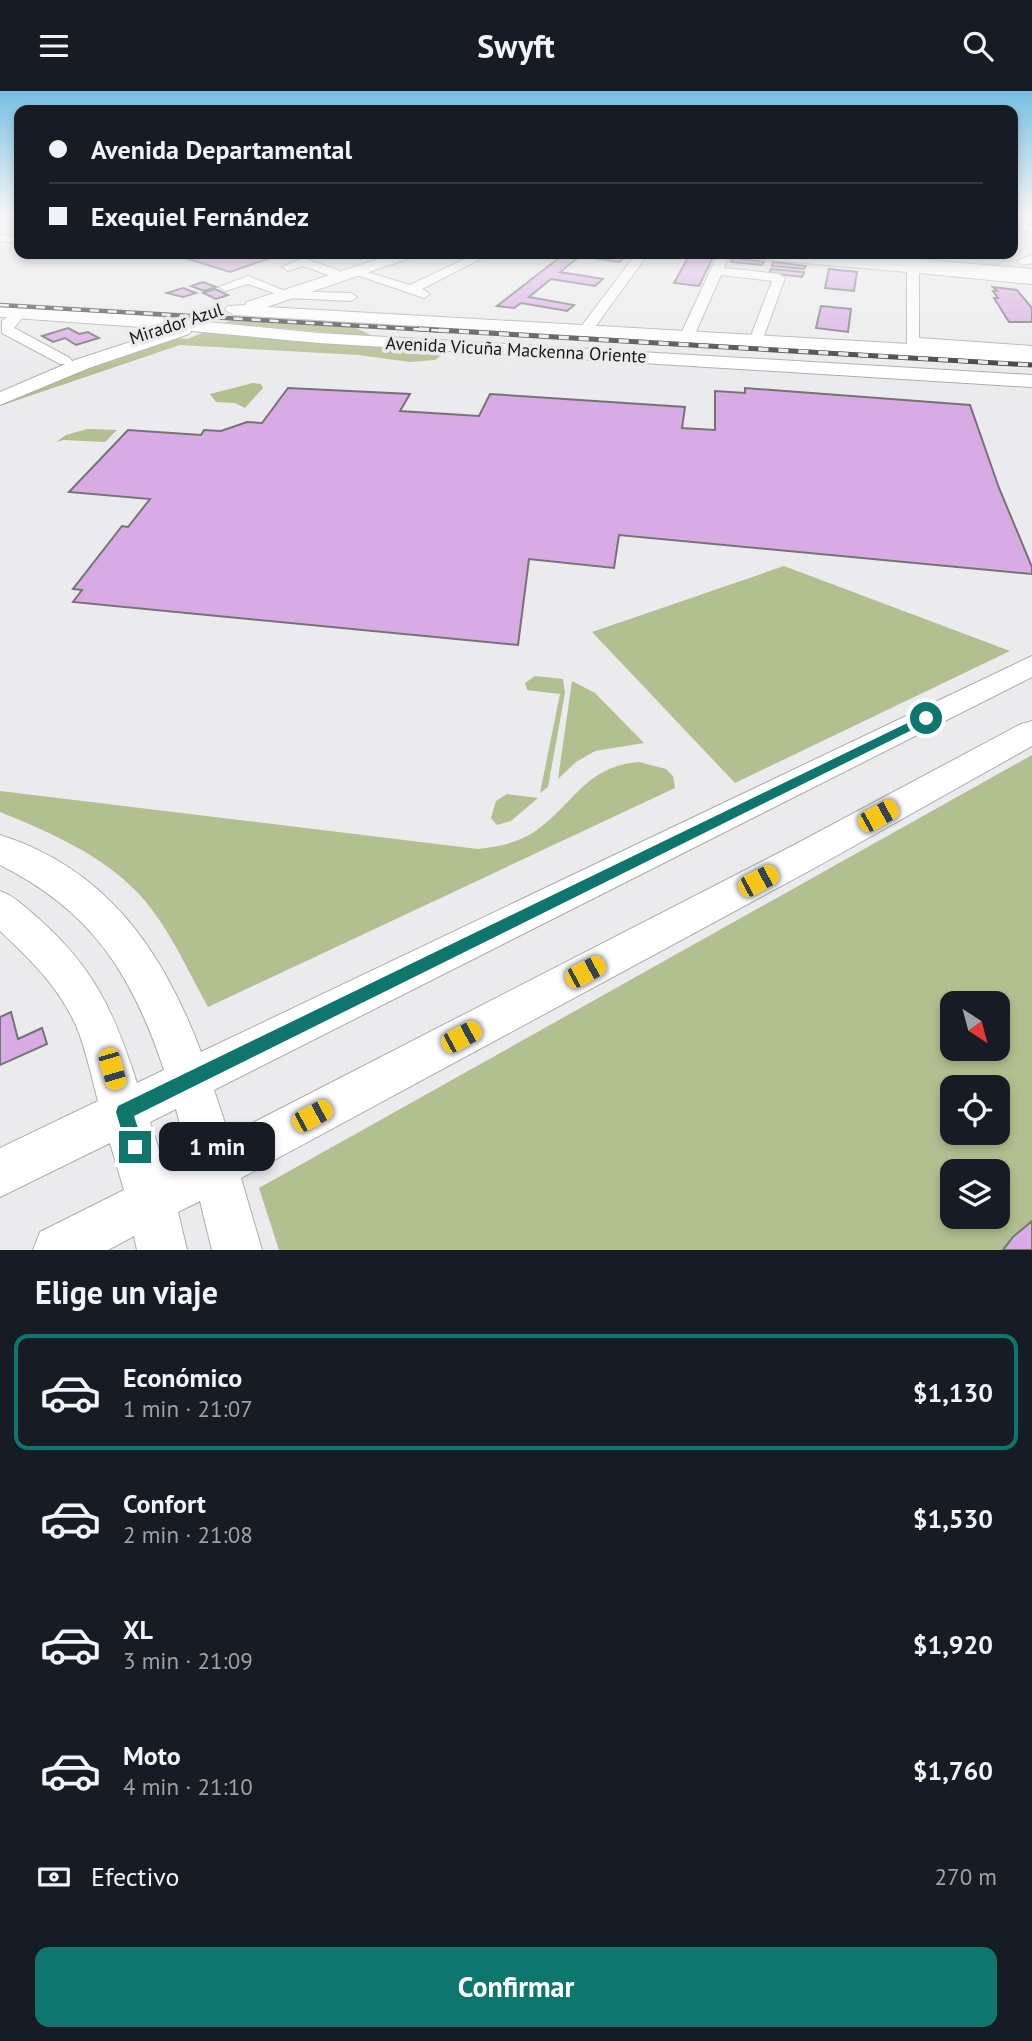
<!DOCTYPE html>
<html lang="es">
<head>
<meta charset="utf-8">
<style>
	body { margin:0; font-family:"PT Sans",sans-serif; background:#242831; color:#f1f3f6; height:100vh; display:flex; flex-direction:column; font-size:26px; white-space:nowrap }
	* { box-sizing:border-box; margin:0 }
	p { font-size:23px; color:#9ea1a6 }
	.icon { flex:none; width:38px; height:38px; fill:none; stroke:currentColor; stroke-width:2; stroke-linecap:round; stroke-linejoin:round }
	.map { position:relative; height:1159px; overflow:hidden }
	.details { display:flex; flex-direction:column; background:#171b24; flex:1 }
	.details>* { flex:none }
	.banner { position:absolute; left:14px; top:14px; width:1004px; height:154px; border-radius:14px; box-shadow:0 4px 10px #0003; display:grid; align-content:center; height:154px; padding:0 35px; background:#171b24 }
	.needle { width:46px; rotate:144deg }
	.fabs { position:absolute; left:940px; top:900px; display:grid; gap:14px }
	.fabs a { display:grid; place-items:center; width:70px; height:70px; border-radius:14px; background:#171b24; box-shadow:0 4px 10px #0003; font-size:35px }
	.end { position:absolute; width:32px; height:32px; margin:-16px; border:9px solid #0f766e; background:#fff; box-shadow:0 0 0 4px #fff }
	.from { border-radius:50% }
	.bubble { position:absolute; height:49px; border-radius:14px; background:#171b24; box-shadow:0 4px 10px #0003; font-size:23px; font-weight:700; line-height:49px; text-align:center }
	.car { position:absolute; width:21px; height:42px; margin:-21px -10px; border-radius:9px; box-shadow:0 0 5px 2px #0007; background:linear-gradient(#f5c518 24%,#345 0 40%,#f5c518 0 76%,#345 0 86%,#f5c518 0) }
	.banner b { display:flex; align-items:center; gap:24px; height:66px; font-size:26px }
	.banner b+b { border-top:2px solid #363941 }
	.banner i { width:18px; height:18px; background:#f1f3f6 }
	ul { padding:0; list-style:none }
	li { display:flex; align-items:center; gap:21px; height:116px; margin:0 14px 10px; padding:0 21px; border:4px solid transparent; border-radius:14px }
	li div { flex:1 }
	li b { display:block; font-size:26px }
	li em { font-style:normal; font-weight:700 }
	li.current { border-color:#0f766e }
	li>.icon { width:63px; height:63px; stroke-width:1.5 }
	h2 { padding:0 35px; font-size:32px; line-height:84px }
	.pay { display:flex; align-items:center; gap:18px; height:77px; padding:0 35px; font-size:26px }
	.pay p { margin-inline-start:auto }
	.cta { display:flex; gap:14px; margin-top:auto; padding:14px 35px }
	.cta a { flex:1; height:80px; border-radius:14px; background:#0f766e; color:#fff; font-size:28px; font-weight:700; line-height:80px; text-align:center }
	header { display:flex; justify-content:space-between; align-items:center; height:91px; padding:0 35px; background:#171b24; font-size:32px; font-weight:700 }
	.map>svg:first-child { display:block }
	.green { fill:#b2bf90; fill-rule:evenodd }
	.building { fill:#d9abe4; stroke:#757375; stroke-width:2 }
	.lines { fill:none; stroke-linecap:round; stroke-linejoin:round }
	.minor-casing { stroke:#acadaf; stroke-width:2 }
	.major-casing { stroke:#acadaf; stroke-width:2 }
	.minor { fill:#fff; fill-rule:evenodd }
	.major { fill:#fff; fill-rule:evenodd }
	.rail-far1-casing { stroke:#3e3e3f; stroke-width:4.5 }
	.rail-casing { stroke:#3e3e3f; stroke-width:5 }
	.rail-far1 { stroke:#ebebed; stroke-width:2.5; stroke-dasharray:9; stroke-linecap:butt }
	.rail { stroke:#ebebed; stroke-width:3.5; stroke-dasharray:10; stroke-linecap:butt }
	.route { fill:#0f766e }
	.labels { text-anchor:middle; stroke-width:7; stroke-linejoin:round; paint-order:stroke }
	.far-street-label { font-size:18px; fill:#171718; stroke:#ebebed }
</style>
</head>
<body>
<header><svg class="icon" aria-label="menu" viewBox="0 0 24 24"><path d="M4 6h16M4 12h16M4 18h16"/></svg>Swyft<svg class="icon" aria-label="search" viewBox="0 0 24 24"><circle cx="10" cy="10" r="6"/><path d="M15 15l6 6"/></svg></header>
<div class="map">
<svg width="1032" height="1159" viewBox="0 0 1032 1159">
	<rect width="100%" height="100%" fill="#ebebed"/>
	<path class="green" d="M 243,225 L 350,234 L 375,246 L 224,232 Z
		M 208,240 L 436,261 L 442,264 L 435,269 L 410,271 L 359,264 L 180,254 L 0,315 L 0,311 L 96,272 L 175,247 L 187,248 Z
		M 253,292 L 261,293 L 263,297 L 245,317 L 235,312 L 216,311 L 210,303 Z
		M 87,338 L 117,339 L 105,351 L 64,349 L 56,351 L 66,344 Z
		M 784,475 L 1010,560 L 735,692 L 592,541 Z
		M 535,585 L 563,588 L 565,602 L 548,696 L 540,702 L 560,603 L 527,599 L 525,592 Z
		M 572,590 L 595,602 L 644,652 L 595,660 L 576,671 L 558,688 Z
		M 1032,664 L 1032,1159 L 279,1159 L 259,1097 ZM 952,912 L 998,912 L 998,957 L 952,957 ZM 952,996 L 998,996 L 998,1041 L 952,1041 ZM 952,1080 L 998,1080 L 998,1125 L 952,1125 Z
		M 639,671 L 666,678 L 673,685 L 675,697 L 208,916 C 187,878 168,834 138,802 C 101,763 49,741 0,721 L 0,700 L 478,758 C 497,756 517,752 534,741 C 574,714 585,675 639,671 Z
		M 507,703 L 538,707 L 511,730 L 497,734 L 491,727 L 496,710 Z"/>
	<path class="building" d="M 173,163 L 281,163 L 230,181 Z
		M 564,163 L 626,165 L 619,171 L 580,165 L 560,181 L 603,188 L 595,195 L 551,188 L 529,206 L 574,214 L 567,220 L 521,212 L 514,217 L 497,215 Z
		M 690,163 L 714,164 L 699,195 L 674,192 Z
		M 733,167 L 764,171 L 762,174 L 731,171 Z
		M 773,171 L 806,175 L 804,178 L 772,175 Z
		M 771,178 L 804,181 L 802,186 L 769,182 Z
		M 829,178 L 857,181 L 854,200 L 825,197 Z
		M 203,191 L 216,196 L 204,200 L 191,195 Z
		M 993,196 L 1017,199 L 1032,217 L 1032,231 L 1009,231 L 994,207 L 998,207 L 993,200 L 997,200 Z
		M 183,197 L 196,202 L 183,206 L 167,202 Z
		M 215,198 L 228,204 L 216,208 L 203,202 Z
		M 821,215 L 851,218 L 848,241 L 816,237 Z
		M 68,237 L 79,243 L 88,241 L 99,247 L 76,254 L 65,247 L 53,251 L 42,245 Z
		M 288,297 L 410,303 L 400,320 L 479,325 L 490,303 L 685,316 L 682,337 L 715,339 L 715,300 L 745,302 L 745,297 L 970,314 L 999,397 L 1032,476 L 1032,483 L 619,444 L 614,477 L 529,468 L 518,554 L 73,511 L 82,499 L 73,498 L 122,435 L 128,436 L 150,408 L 69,401 L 128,339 L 201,344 L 204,339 L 221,340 L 247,331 L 262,332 Z
		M 11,921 L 18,948 L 42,937 L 47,953 L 0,974 L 0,926 Z
		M 1032,1130 L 1032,1159 L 1003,1159 L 1013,1146 Z"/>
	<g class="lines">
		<g class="minor-casing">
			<path id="minor" d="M 1024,133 L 1032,135 L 1032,141 L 1020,138 L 1020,134 Z
				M 0,144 L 19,146 L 19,152 L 0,150 Z
				M 375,163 L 391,163 L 393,165 L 387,169 Z
				M 475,163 L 490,163 L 422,198 L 430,203 L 424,207 L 348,181 L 354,177 L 410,194 Z
				M 636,163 L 648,163 L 590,243 L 580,243 L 580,237 Z
				M 718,163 L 730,163 L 724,177 L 779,183 L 785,187 L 761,253 L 756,254 L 749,250 L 772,190 L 721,184 L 694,245 L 687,249 L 680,245 Z
				M 742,163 L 784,163 L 907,174 L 913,168 L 917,169 L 919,175 L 1032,185 L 1032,193 L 919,182 L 919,247 L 1032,255 L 1032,263 L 919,256 L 917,262 L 907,262 L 907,181 L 748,167 Z
				M 1032,164 L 1032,172 L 1023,174 L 1017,170 Z
				M 303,167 L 338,179 L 340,182 L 334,186 L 303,175 L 288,180 L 282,176 Z
				M 248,185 L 285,200 L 351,202 L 357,206 L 351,210 L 288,207 L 248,193 L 225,200 L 219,196 Z
				M 19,218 L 26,222 L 14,237 L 70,267 L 72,270 L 70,273 L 60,273 L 2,242 L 2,230 Z"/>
		</g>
		<g class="major-casing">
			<path id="major" d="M 394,163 L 416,163 L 413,166 L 267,216 L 1032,260 L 1032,272 L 234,224 L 225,219 L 228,215 L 245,214 L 247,211 Z
				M 802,163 L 859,163 L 1032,178 L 1032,188 L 810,168 Z
				M 0,216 L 137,224 L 319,242 L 1032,284 L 1032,296 L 319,252 L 191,240 L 189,243 L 89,277 L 0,314 L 0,301 L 75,269 L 170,238 L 0,226 Z
				M 1032,565 L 1032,586 L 214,999 L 229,1044 L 794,754 L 1021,633 L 1032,630 L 1032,655 L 820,774 L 241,1087 L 262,1159 L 212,1159 L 200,1110 L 178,1121 L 187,1159 L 137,1159 L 134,1145 L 108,1159 L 33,1159 L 40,1141 L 124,1099 L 110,1052 L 0,1106 L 0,1057 L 98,1010 C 92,988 87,964 79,942 C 63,900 32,870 0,840 L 0,800 C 16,806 26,817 39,828 C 95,878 114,921 137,992 L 164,979 C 132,883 92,820 0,774 L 0,744 C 107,778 163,860 201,961 ZM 176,1018 L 188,1065 L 165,1077 L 150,1031 Z"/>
		</g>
		<use href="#minor" class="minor"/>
		<use href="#major" class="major"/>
		<g class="rail-far1-casing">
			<path id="rail-far1" d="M 0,214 L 449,240"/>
		</g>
		<g class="rail-casing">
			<path id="rail" d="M 419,238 L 1032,274"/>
		</g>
		<use href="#rail-far1" class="rail-far1"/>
		<use href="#rail" class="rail"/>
	</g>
	<linearGradient id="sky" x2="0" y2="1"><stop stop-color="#77bfe3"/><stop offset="0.43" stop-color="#f6f6f7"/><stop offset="1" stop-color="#f6f6f7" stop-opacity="0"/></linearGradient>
	<rect width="1032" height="285" fill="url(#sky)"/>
	<path class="route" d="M 926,623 L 930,624 L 930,630 L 134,1025 L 144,1056 L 141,1062 L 135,1064 L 128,1062 L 116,1021 L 118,1015 Z"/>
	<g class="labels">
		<g class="far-street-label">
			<text transform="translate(176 233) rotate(-18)" y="6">Mirador Azul</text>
			<text transform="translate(516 259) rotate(3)" y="6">Avenida Vicuña Mackenna Oriente</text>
		</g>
	</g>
</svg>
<div class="fabs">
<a><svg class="needle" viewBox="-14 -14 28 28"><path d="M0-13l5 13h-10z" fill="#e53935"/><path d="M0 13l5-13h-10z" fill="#9ea1a6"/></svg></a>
<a><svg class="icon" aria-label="locate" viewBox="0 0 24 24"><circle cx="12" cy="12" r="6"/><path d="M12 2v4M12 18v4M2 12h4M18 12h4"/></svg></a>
<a><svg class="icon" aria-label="layers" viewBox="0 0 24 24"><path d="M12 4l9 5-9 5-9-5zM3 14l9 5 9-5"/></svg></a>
</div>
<i class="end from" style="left:926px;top:627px"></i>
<i class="end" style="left:135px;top:1056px"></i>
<div class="bubble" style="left:159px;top:1031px;width:116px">1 min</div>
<i class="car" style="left:878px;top:725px;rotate:61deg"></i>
<i class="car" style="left:758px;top:790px;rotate:62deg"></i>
<i class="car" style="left:585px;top:881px;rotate:62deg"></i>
<i class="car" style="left:461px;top:946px;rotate:62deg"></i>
<i class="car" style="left:112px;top:978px;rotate:164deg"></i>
<i class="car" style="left:312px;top:1025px;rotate:62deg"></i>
<div class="banner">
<b><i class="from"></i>Avenida Departamental</b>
<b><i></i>Exequiel Fernández</b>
</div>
</div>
<section class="details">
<h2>Elige un viaje</h2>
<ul>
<li class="current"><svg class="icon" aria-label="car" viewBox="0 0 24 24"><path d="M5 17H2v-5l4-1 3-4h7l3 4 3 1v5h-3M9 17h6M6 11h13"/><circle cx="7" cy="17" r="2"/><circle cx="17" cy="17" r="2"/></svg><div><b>Económico</b><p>1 min · 21:07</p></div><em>$1,130</em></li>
<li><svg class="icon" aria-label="car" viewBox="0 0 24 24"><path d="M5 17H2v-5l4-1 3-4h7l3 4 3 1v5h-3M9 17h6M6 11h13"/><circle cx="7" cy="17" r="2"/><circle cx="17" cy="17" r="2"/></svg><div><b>Confort</b><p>2 min · 21:08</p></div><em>$1,530</em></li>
<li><svg class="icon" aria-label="car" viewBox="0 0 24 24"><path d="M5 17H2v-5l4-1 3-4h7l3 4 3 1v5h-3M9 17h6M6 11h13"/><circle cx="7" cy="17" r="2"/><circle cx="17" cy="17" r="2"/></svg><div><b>XL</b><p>3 min · 21:09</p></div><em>$1,920</em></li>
<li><svg class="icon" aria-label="car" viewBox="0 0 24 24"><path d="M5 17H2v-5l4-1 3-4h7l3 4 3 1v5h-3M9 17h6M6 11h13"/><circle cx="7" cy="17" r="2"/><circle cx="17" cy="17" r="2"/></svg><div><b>Moto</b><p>4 min · 21:10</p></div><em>$1,760</em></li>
</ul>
<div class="pay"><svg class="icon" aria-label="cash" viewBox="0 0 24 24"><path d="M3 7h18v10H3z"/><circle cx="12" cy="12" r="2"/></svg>Efectivo<p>270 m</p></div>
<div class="cta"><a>Confirmar</a></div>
</section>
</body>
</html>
